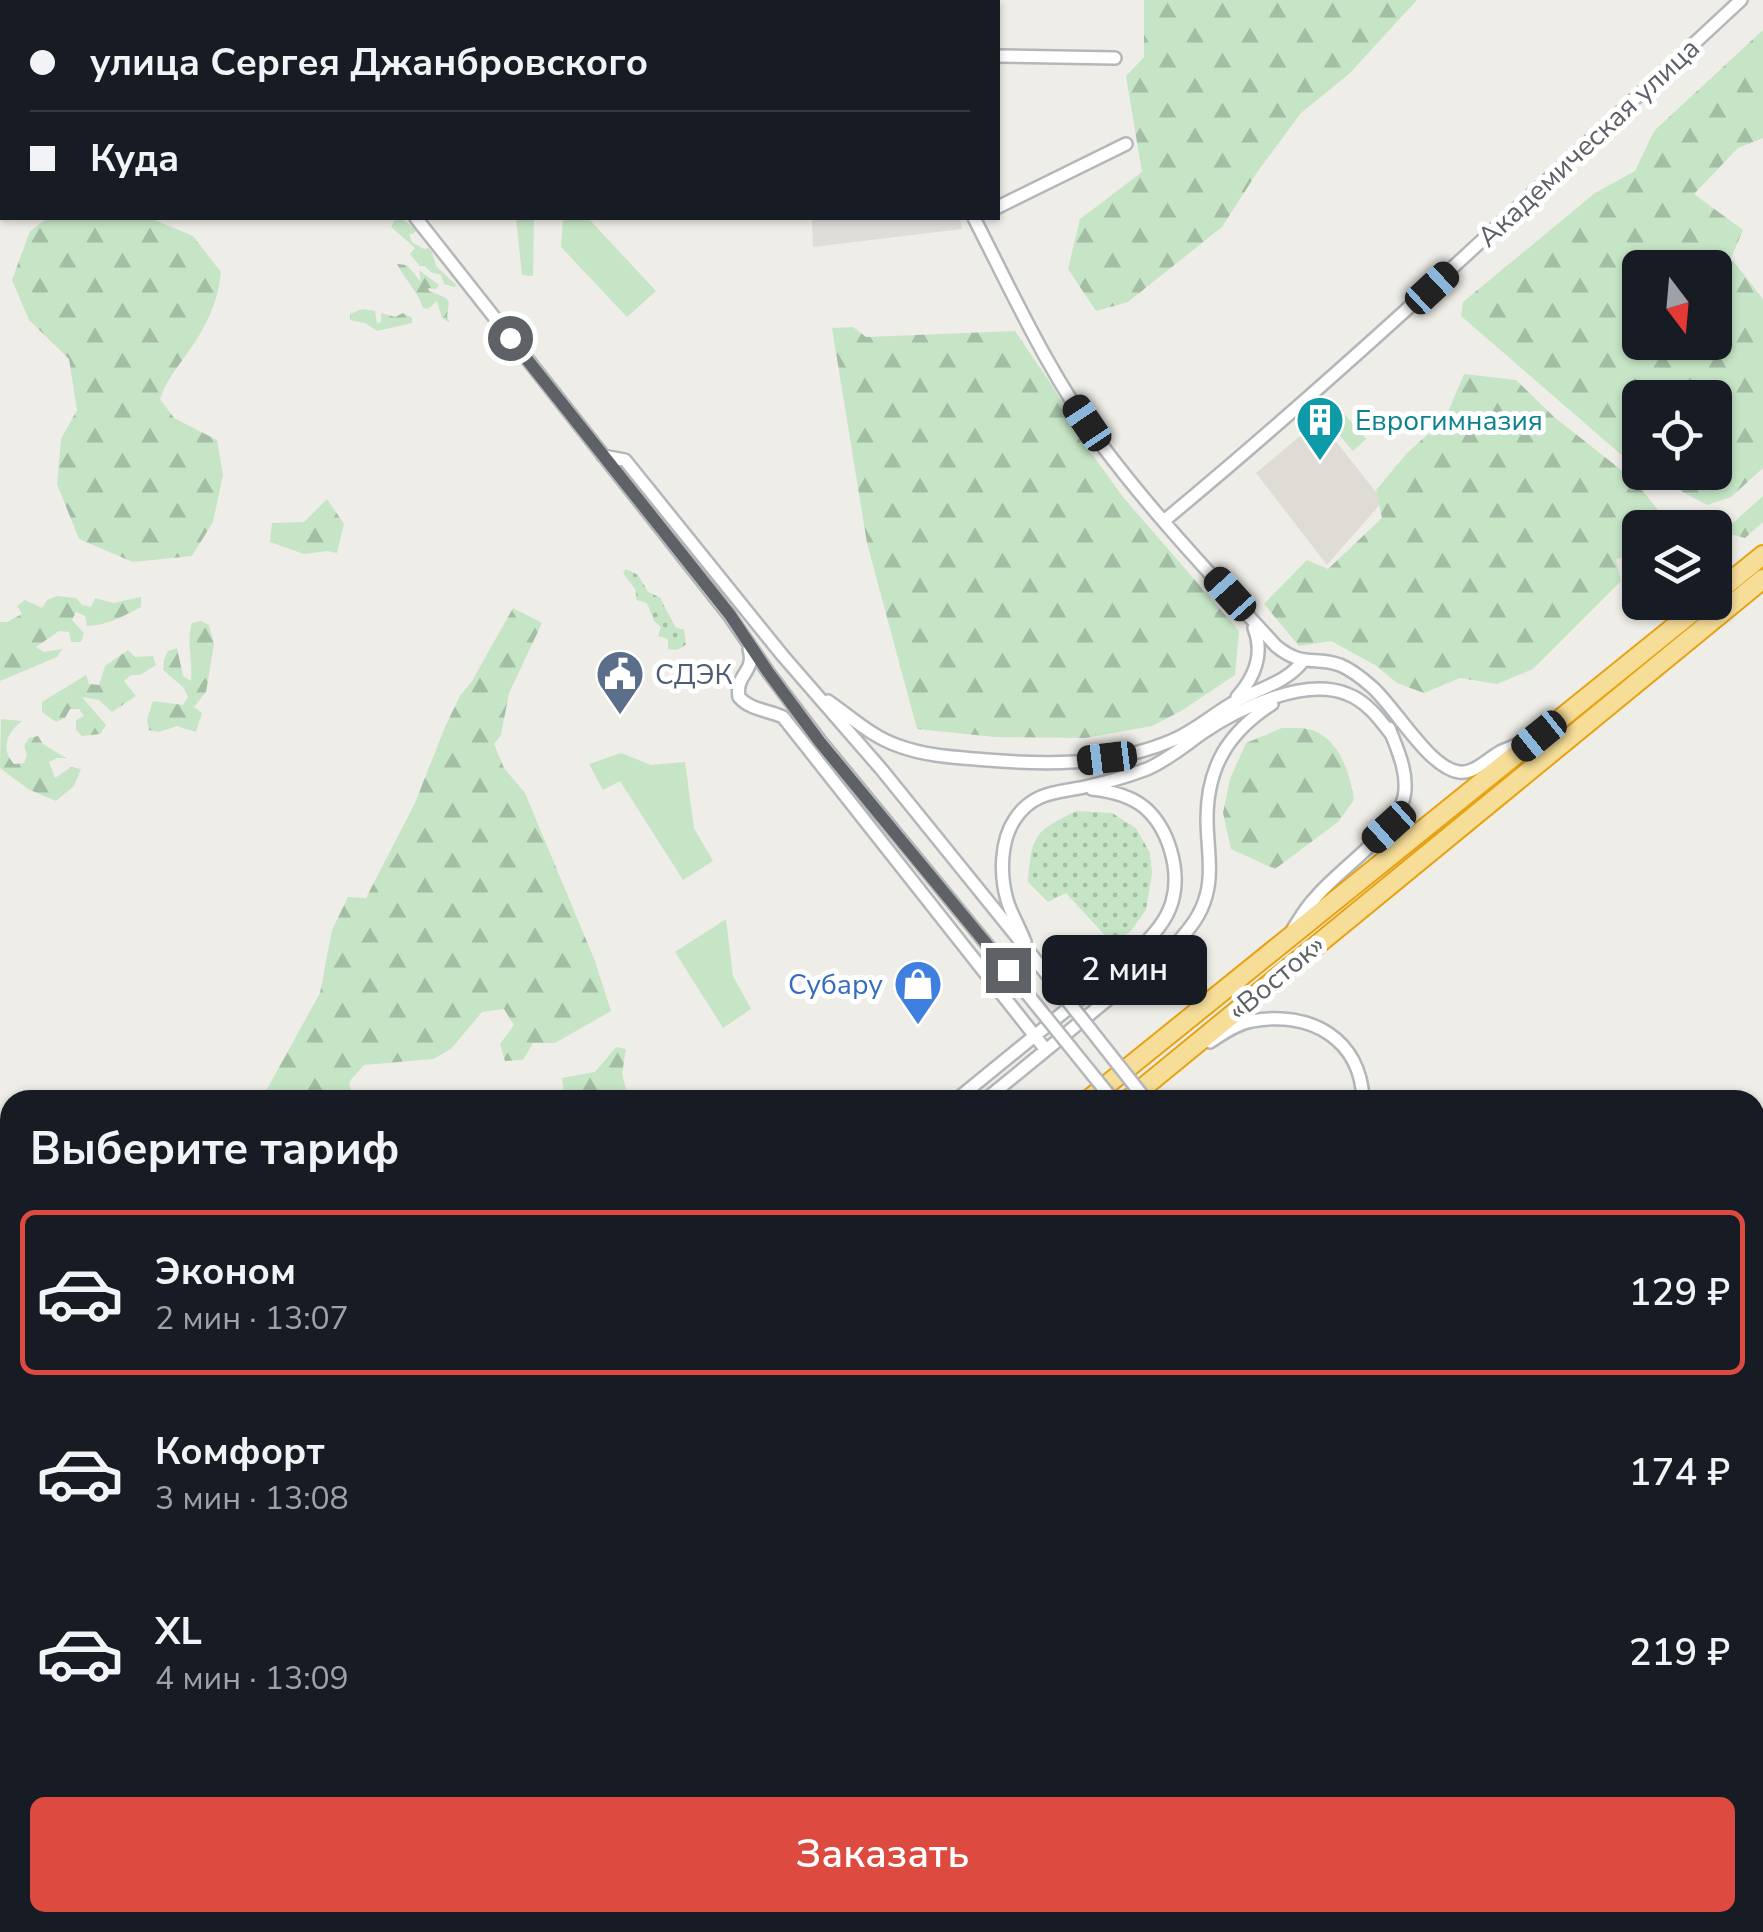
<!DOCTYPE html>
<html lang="ru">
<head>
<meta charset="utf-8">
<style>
	body { margin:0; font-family:"Nunito Sans",sans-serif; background:#242831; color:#f1f3f6; height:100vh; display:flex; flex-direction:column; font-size:38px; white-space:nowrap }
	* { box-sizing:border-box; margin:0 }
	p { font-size:32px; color:#9ea1a6 }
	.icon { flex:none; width:55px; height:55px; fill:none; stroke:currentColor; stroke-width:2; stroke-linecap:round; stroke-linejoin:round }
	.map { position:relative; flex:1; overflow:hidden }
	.panel { position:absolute; left:0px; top:1090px; width:1765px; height:842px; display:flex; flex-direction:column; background:#171b24; border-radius:30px 30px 0 0; box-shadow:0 2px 8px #0004 }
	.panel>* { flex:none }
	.banner { position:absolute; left:0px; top:0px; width:1000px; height:220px; box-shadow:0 2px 8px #0004; display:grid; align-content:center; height:220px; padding:0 30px; background:#171b24 }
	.needle { width:65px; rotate:164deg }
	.fabs { position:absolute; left:1622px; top:250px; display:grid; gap:20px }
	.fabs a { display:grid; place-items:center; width:110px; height:110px; border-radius:15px; background:#171b24; box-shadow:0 2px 8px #0004; font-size:50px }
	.end { position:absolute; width:45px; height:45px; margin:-22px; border:12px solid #5e6266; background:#fff; box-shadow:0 0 0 5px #fff }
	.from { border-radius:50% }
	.bubble { position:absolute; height:70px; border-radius:15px; background:#171b24; box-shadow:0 2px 8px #0004; font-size:32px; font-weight:600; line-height:70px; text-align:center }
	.car { position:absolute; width:30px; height:60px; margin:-30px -15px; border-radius:12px; box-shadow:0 0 8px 2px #0007; background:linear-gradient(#222 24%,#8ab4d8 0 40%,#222 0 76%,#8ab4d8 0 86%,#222 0) }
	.banner b { display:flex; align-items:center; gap:35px; height:95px; font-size:38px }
	.banner b+b { border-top:2px solid #363941 }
	.banner i { width:25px; height:25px; background:#f1f3f6 }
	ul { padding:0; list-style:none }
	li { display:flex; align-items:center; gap:30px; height:165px; margin:0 20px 15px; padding:0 10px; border:5px solid transparent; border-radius:15px }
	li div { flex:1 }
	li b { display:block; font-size:38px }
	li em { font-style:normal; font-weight:600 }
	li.on { border-color:#dd4a3f }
	li>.icon { width:90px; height:90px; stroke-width:1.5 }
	h2 { padding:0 30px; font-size:45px; line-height:120px }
	.action { display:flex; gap:20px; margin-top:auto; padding:20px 30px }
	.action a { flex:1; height:115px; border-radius:15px; background:#dd4a3f; color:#fff; font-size:40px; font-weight:600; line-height:115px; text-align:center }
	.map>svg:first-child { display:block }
	.industrial { fill:#deddd9 }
	.education { fill:#dfdcd5 }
	.grass { fill:url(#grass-dots) }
	.forest { fill:url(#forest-firs); fill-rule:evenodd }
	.park { fill:#c6e5c6 }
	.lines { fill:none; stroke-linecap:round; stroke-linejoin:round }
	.minor-casing { stroke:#b4b7ba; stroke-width:16 }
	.highway-casing { stroke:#e6a211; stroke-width:22 }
	.minor { stroke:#fff; stroke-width:11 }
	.highway { stroke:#f6dd98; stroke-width:18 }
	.minor-bridge-casing { stroke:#b4b7ba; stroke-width:16; stroke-linecap:butt }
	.minor-bridge { stroke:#fff; stroke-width:11 }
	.route { stroke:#5e6266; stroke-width:12 }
	.labels { text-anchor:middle; stroke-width:10; stroke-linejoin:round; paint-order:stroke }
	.street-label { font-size:28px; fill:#5e6266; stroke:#fff }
	.culture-label { font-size:28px; fill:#0d838f; stroke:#fff; text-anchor:start }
	.service-label { font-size:28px; fill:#4e5e75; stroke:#fff; text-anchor:start }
	.shop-label { font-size:28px; fill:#366cbe; stroke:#fff; text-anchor:end }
</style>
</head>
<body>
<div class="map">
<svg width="1763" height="1932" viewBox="0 0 1763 1932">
	<defs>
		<pattern id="grass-dots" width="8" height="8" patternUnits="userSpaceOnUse" patternTransform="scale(2.5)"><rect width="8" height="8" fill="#c6e5c6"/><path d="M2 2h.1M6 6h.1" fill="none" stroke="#a4bda5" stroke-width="1.8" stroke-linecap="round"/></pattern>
		<pattern id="forest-firs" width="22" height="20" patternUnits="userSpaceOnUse" patternTransform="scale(2.5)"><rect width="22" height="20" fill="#c6e5c6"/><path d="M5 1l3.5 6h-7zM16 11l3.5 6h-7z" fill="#a4bda5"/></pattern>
	</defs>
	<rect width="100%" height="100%" fill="#efede7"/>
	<path class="industrial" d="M 812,218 L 960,218 L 962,229 L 813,247 Z"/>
	<path class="education" d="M 1319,420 L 1383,501 L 1327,565 L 1256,473 Z"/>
	<path class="grass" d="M 626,569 L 638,575 L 648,592 L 661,598 C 664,609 671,616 675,627 L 684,630 L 686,644 C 682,649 675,651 668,649 L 668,639 L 658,636 L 661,627 L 654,621 L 647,603 L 637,600 L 635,589 L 623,573 Z
		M 1076,811 L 1112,813 L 1136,828 L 1150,853 L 1152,873 L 1146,910 L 1130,932 L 1112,943 L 1066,893 L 1048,902 L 1028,882 C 1032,834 1034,832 1076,811 Z"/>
	<path class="forest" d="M 1144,0 L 1417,0 L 1349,74 L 1301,113 L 1258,171 L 1222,227 L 1128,302 L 1096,311 L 1068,269 L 1080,219 L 1142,172 L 1126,76 L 1144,57 Z
		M 1763,30 L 1763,138 L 1738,148 L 1694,194 L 1743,230 L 1731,258 L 1763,299 L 1763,468 L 1731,497 L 1707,505 L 1647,473 L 1715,472 L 1715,398 L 1640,398 L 1640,468 L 1632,464 L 1461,316 L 1463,302 L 1595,193 L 1635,171 L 1654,131 ZM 1640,268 L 1715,268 L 1715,342 L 1640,342 Z
		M 48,218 L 150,218 L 193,236 L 221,272 C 219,296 210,318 197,339 C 184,360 168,375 160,399 L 174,418 L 217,440 L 223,475 L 213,522 L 192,556 L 133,562 L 79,539 L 57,484 L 61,439 L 77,410 L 69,359 L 29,320 L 12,280 L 30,231 Z
		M 396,218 L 401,218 L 417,230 L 413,234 L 409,234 L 412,242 L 424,249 L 428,248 L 432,252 L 436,266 L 457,286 L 453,287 L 444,284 L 441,275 L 431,272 L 425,266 L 420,266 L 410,254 L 415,248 L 391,227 Z
		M 397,264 L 407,265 L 421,282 L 419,270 L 439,285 L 436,289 L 428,288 L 429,291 L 446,298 L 449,302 L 447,316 L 450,323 L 442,318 L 437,301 L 428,309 L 423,308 C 417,290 405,280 397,264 Z
		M 362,309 L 375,311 L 377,324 L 381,322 L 381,313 L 395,317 L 403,313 L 412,318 L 412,323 L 377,331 L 365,323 L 350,320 L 350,314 Z
		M 853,327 L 866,337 L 1015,331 L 1055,390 L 1089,450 L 1123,497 L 1239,631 L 1235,675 L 1181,711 L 1152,726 L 1085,738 L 995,737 L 917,729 L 867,543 L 832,328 Z
		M 1464,374 L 1516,380 L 1554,417 L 1634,480 L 1671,526 L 1640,528 L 1640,554 L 1616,559 L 1621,581 L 1533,669 L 1497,684 L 1460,678 L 1424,693 L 1397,683 L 1375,665 L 1331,641 L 1299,646 L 1264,604 L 1307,560 L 1328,569 L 1382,518 L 1376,490 L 1407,453 L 1445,419 Z
		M 1763,496 L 1763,522 L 1745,538 L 1723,532 Z
		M 327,499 L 344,524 L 337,553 L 327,551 L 304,554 L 270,542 L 272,523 L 304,522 Z
		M 57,596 L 76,598 L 82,605 L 91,607 L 95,598 L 113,603 L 141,597 L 141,607 C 123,616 107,626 87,626 L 85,616 L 76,612 L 72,620 L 84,633 L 81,642 L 71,642 L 69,632 L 59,631 L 36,647 L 44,652 L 62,649 L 57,657 L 0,681 L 0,622 L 7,622 L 22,614 L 17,606 L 25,600 L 42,608 L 47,600 Z
		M 513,608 L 542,623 L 509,693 L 501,735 L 494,744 L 504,768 L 525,793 L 595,961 L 611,1011 L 555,1043 L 533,1043 L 523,1060 L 505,1061 L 500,1044 L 514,1025 L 504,1009 L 482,1012 L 451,1049 L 433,1059 L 364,1065 L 349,1082 L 353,1100 L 261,1100 L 320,993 L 332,930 L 348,897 L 366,898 L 415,803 L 445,727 L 460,696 L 472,681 Z
		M 201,621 L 209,625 L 214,644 L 206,692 L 194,707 L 202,713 L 196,732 L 177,726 L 159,732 L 149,730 L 147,720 L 153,701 L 183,705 L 188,697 L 184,688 L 163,670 L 164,660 L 168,651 L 177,648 L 183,676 L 191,681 C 193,662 186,641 192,623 Z
		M 128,650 L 135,657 L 153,656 L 156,665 L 140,675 L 131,675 L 124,681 L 136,696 L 112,712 L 99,700 L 82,697 L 106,725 L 100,734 L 82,736 L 76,730 L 76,720 L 84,716 L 79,709 L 70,709 L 65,718 L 56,722 L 42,712 L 42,702 L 86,675 L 89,684 L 99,685 L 105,666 Z
		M 1,719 L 22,721 C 7,732 0,749 14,764 L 24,763 L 27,755 L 24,746 L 29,738 L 38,736 L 43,744 L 66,758 L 57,758 L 49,762 L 55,778 L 71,767 L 81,769 L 74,786 L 56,801 L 28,789 L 0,768 Z
		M 1282,728 C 1292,728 1306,727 1315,731 C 1341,743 1350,774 1354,800 L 1338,822 L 1275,869 L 1231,849 L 1223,813 L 1230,779 L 1246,743 Z
		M 616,1047 L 626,1049 L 622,1074 L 629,1100 L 599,1100 L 598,1094 L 564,1093 L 562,1078 L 595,1072 Z
		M 10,1778 L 10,1875 L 9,1876 L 0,1872 L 0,1781 Z
		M 1763,1867 L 1763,1932 L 1676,1932 L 1689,1923 L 1755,1922 L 1755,1872 Z
		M 1067,1922 L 1144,1922 L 1144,1923 L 1137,1932 L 1055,1932 Z
		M 848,1923 L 914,1923 L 916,1932 L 850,1932 Z"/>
	<path class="park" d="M 516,218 L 534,218 L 533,276 L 522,275 Z
		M 563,218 L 588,218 L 656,291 L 627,317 L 561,247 Z
		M 1340,409 L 1366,439 L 1353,451 L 1327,421 Z
		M 621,753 L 651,765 L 685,762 L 694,828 L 713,861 L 683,880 L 620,781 L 603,790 L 589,764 Z
		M 726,919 L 733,976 L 751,1009 L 723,1028 L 675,952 Z
		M 395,1923 L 395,1922 L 533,1923 L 529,1932 L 395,1932 Z"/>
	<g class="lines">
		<g class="minor-casing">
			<path id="minor" d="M 241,0 L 243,2
				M 998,56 L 1115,58
				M 998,207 L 1126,144
				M 416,218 L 729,615 L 768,672 L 821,742 L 1008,970
				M 974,218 C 1013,294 1049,374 1101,444 C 1154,515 1216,580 1276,646 C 1303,668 1314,656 1340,665 C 1352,670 1363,679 1372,687 C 1395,707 1429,768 1459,772 C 1474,774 1487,759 1500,752 C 1506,749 1514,746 1521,743
				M 603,456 L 625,460 L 783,656 L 882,770 L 1030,953
				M 1165,520 C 1364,355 1551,176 1741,0
				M 749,649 C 756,673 735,673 739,697 C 750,710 768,710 783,717 L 1046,1050
				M 1237,697 C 1255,677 1264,653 1254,628
				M 828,701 C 851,717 872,737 899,746 C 923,755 950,757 975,759 C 1040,765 1111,767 1173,740 C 1194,731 1211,716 1231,704 C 1255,689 1286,684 1303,661
				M 1293,929 C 1300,918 1307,906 1316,897 C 1340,868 1396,833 1404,797 C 1409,773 1397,749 1389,728
				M 1025,942 C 1020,928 1011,914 1007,900 C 1000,875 1000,841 1015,819 C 1034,790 1060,793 1089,786 C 1108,782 1128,776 1147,769 C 1168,760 1185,745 1204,732 C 1239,708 1305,677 1347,694 C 1366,701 1379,718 1391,734
				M 1210,1042 C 1222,1034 1238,1023 1252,1021 C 1310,1010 1361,1039 1363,1100
				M 956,1100 L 1135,954 C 1150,938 1166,923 1172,902 C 1181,871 1169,828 1144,807 C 1129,795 1110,791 1092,789
				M 985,1100 L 1178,942 C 1190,928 1201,915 1206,896 C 1213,872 1207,844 1207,819 C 1207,766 1229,732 1272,704
				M 1755,1708 L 1763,1699
				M 0,1770 L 10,1768
				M 801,1922 L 805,1932
				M 1571,1932 L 1580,1922"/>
		</g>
		<g class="highway-casing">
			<path id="highway" d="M 1715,594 L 1763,555
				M 1088,1100 L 1705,602
				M 1128,1100 L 1763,579
				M 145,1932 L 167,1922
				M 208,1932 L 217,1922
				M 236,1932 L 244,1922
				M 267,1932 L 271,1922"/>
		</g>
		<use href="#minor" class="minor"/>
		<use href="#highway" class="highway"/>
		<g class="minor-bridge-casing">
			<path id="minor-bridge" d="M 1030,953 L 1146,1100
				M 1008,970 L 1113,1100"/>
		</g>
		<use href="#minor-bridge" class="minor-bridge"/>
	</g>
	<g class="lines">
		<path class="route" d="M 510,338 L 730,615 L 768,672 L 820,742 L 1008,970"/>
	</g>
	<defs>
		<g id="building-pin" transform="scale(2.5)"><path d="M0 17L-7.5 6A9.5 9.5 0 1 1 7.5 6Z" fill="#0f9aa8" stroke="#fff"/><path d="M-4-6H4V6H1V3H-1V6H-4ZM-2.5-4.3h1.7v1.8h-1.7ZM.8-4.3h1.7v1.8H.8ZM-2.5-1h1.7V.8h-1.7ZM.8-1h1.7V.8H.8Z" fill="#fff"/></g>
		<g id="civic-pin" transform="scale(2.5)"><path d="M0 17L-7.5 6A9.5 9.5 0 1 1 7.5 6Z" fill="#5c6f8a" stroke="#fff"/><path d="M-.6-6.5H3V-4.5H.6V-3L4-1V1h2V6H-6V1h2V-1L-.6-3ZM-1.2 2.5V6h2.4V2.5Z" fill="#fff"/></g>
		<g id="shop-pin" transform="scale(2.5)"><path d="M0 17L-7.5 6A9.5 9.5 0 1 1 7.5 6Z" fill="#3f7fe0" stroke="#fff"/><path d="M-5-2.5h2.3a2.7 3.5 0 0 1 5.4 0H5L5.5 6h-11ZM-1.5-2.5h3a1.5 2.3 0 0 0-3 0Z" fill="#fff"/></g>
	</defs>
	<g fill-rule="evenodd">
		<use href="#building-pin" x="1320" y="420"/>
		<use href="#civic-pin" x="620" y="674"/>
		<use href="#shop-pin" x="918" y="984"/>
	</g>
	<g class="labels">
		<g class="street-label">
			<text transform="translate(1588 142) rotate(-43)" y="10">Академическая улица</text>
			<text transform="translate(1276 977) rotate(-40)" y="10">«Восток»</text>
		</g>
		<g class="culture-label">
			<text x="1355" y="430">Еврогимназия</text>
		</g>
		<g class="service-label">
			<text x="655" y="684">СДЭК</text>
		</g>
		<g class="shop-label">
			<text x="883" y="994">Субару</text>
		</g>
	</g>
</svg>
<div class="fabs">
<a><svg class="needle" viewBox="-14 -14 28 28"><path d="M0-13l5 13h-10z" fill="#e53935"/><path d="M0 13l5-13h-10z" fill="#9ea1a6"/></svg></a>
<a><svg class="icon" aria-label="locate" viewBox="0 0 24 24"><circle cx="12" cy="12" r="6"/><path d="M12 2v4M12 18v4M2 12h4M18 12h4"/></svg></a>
<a><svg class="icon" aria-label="layers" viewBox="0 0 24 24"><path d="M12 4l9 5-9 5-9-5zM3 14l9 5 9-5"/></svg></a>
</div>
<i class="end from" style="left:510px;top:338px"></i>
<i class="end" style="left:1008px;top:970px"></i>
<div class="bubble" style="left:1042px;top:935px;width:165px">2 мин</div>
<i class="car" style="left:1432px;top:288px;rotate:47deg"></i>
<i class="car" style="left:1087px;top:423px;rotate:326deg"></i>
<i class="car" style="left:1230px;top:594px;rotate:318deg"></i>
<i class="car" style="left:1539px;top:736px;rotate:231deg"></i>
<i class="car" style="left:1107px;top:758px;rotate:263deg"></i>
<i class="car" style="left:1389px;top:827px;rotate:228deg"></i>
<div class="banner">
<b><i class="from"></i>улица Сергея Джанбровского</b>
<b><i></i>Куда</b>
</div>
<section class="panel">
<h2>Выберите тариф</h2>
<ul>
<li class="on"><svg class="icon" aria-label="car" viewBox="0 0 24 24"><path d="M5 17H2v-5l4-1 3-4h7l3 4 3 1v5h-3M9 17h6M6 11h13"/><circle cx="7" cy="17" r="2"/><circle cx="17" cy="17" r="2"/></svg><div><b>Эконом</b><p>2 мин · 13:07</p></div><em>129 ₽</em></li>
<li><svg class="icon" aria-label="car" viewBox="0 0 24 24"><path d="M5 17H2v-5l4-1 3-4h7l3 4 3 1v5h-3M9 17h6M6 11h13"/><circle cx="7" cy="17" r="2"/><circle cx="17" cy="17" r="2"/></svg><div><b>Комфорт</b><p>3 мин · 13:08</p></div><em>174 ₽</em></li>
<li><svg class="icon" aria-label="car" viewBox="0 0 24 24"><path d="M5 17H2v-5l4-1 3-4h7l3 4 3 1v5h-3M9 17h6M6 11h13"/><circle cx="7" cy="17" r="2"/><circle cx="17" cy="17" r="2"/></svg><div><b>XL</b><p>4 мин · 13:09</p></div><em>219 ₽</em></li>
</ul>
<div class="action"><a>Заказать</a></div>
</section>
</div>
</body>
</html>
